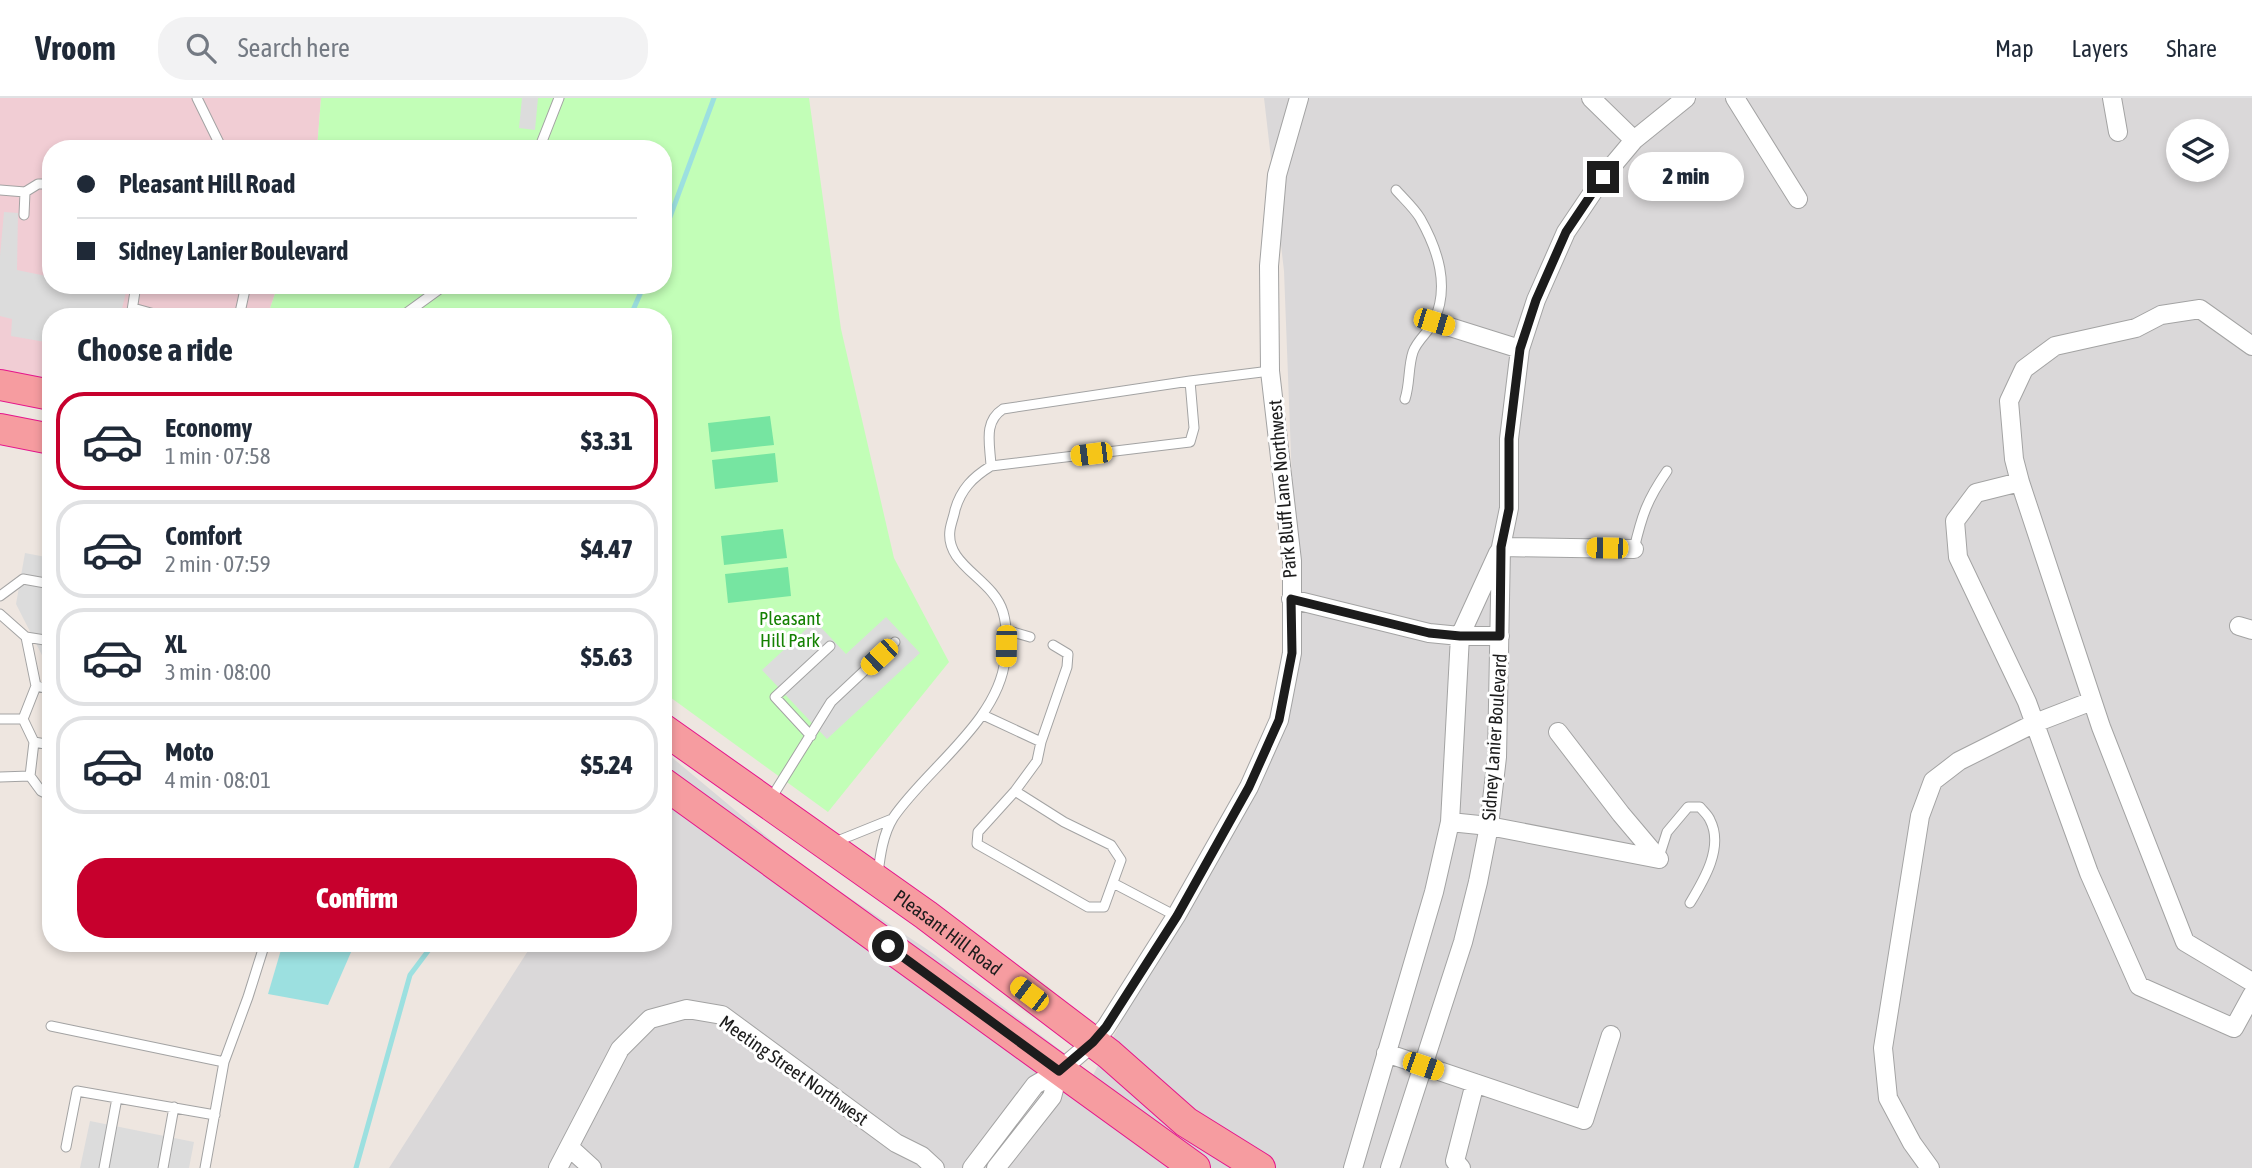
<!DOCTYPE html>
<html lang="en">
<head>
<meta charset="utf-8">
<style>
	body { margin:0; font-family:"Asap Condensed",sans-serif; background:#f2f2f3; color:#1f2937; height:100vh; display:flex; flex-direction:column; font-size:26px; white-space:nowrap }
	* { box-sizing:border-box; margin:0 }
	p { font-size:23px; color:#747a83 }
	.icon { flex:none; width:38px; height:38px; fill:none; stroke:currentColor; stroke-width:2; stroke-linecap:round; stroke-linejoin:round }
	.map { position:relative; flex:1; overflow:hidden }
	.panel { position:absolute; left:42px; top:210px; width:630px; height:644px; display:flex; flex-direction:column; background:#fff; border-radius:28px; box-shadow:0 4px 10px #0003 }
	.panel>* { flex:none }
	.guide { position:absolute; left:42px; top:42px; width:630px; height:154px; border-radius:28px; box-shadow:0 4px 10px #0003; display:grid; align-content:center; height:154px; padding:0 35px; background:#fff }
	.buttons { position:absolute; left:2166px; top:21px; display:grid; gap:14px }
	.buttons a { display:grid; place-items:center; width:63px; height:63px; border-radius:50%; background:#fff; box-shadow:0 4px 10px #0003; font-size:35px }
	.end { position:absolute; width:32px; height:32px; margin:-16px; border:9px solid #1c1c1c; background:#fff; box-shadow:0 0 0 4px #fff }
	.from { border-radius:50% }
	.bubble { position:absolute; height:49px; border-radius:24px; background:#fff; box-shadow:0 4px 10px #0003; font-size:23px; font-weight:800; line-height:49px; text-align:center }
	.car { position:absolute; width:21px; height:42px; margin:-21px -10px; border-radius:9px; box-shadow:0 0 5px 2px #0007; background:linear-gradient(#f5c518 24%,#345 0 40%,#f5c518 0 76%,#345 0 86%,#f5c518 0) }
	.guide b { display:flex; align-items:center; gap:24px; height:66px; font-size:26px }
	.guide b+b { border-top:2px solid #e0e1e3 }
	.guide i { width:18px; height:18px; background:#1f2937 }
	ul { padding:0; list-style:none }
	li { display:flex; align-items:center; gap:21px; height:98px; margin:0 14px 10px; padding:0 21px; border:4px solid #e0e1e3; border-radius:28px }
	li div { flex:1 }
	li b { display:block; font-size:26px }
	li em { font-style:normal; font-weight:800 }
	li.on { border-color:#c7002d }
	li>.icon { width:63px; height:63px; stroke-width:1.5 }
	h2 { padding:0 35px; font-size:32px; line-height:84px }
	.action { display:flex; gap:14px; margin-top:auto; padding:14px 35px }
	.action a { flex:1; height:80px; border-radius:28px; background:#c7002d; color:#fff; font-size:28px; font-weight:800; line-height:80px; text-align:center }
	header { display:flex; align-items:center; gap:42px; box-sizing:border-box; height:98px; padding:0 35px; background:#fff; border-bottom:2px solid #e0e1e3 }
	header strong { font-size:33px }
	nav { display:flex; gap:38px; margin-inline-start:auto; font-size:24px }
	.search { width:490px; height:63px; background:#f2f2f3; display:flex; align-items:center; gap:18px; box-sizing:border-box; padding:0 24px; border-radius:28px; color:#747a83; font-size:26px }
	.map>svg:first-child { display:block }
	.residential { fill:#dad8d9; fill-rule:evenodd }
	.commercial { fill:#f1cdd4 }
	.park { fill:#c2feb7 }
	.pitch { fill:#76e5a1 }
	.parking { fill:#dcdcdc }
	.water { fill:#9ce0e0 }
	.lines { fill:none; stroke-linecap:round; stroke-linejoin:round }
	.stream { stroke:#9ce0e0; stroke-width:5 }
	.service-casing { stroke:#a3a3a3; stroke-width:11 }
	.minor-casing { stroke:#a3a3a3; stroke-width:20 }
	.trunk-casing { stroke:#e5158b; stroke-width:32 }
	.service { stroke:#fff; stroke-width:9 }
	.minor { stroke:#fff; stroke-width:18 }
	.trunk { stroke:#f69ca0; stroke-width:30 }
	.route { stroke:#1c1c1c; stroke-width:9 }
	.labels { text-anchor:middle; stroke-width:6; stroke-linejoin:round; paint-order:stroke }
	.street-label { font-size:19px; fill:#1c1c1c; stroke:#fff }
	.park-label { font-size:19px; fill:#148102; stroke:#fff }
</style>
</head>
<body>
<header>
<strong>Vroom</strong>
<div class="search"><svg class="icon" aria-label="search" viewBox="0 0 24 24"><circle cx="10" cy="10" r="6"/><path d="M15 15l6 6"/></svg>Search here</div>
<nav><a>Map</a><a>Layers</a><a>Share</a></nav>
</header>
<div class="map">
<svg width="2252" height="1070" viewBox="0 0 2252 1070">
	<rect width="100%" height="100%" fill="#eee6e0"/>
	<path class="residential" d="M 1264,0 L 2252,0 L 2252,1070 L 389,1070 L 533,845 L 663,845 L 663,652 L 802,768 L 931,854 L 1093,977 L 1285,613 L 1296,488 L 1284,173 ZM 2179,33 L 2217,33 L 2217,72 L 2179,72 Z"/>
	<path class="commercial" d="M 0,0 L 321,0 L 317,51 L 51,51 L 51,187 L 278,187 L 267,219 L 51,219 L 51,311 L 0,302 Z"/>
	<path class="park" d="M 321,0 L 809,0 L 841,231 L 894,460 L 949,564 L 828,714 L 663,594 L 663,219 L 267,219 L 278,187 L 663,187 L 663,51 L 317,51 Z"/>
	<path class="pitch" d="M 770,318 L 774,347 L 711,354 L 708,325 Z
		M 775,355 L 778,384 L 715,391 L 712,362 Z
		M 783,431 L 787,460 L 724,467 L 721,438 Z
		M 788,469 L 791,498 L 728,505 L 725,476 Z"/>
	<path class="parking" d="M 522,0 L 538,0 L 535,32 L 519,30 Z
		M 4,114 L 18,115 L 17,172 L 51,179 L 51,187 L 93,187 L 126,194 L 120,219 L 51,219 L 51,245 L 11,238 L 12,221 L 0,218 L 0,158 Z
		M 25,455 L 51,460 L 51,709 L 44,676 L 49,571 L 16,506 Z
		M 886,519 L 920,555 L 827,641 L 762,572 L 815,523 L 846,556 Z
		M 90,1023 L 194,1044 L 189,1070 L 80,1070 Z"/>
	<path class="water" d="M 283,845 L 355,845 L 328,907 L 268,896 Z"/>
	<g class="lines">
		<path class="stream" d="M 663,138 L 714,0
			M 630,219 L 644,187
			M 356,1070 L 410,877 L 434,845"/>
		<g class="service-casing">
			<path id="service" d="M 197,0 L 222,51
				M 539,51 L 559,0
				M 0,92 L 25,94 L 24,117
				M 1396,92 C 1404,101 1414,110 1420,120 C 1438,152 1450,188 1434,223 C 1429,234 1417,242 1413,254 C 1408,269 1410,286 1405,301
				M 25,94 L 38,86 L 51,86
				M 133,210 L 165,219
				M 131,219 L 136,187
				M 239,219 L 246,187
				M 401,219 L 445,187
				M 991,368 C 990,346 983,324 1003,311 L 1190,283
				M 1634,451 C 1642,417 1647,402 1667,373
				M 0,498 L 23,481 L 51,486
				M 0,516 L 26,539 L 51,543
				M 1006,532 L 1030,539
				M 26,539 L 36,588 L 51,591
				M 36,588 L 23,621 L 34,644 L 51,647
				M 983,617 L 1041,644 L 1037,663 L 1015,693 L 978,734 L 977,746 L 1088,809 L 1104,809 L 1121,762 L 1111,747 L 1064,724 L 1015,693
				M 0,621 L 23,621
				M 811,638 L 775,599 L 830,548
				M 34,644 L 30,678 L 41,693 L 51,698
				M 1041,644 L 1067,569 L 1068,556 L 1053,547
				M 0,679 L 30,678
				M 770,702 L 831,604 L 895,544
				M 835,744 L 892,721
				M 1659,759 L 1667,734 L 1688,709 L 1700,709 C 1703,713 1708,717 1710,722 C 1724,749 1704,782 1690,805
				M 878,776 C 880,758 883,736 893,720 C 925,672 999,623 1005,561 C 1007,547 1007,528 1003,514 C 993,480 945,468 950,432 C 951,425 954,418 955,412 C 961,391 973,379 991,368 L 1190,344 L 1194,330 L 1190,283 L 1270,273
				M 1113,785 L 1176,818
				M 51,928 L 224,964
				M 66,1049 L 77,993 L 215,1017
				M 104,1070 L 117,1000
				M 163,1070 L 174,1009
				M 205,1070 L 224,964 L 248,899 L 265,845"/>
		</g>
		<g class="minor-casing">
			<path id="minor" d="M 1591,0 L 1634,42
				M 1735,0 L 1798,101
				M 2112,0 L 2118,34
				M 1434,224 L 1520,251
				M 2252,248 L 2200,211 L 2161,217 L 2136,230 L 2055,248 L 2024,271 L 2009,303 L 2014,361 L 2020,384 L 2101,629 L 2185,844 L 2252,884
				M 2020,384 L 1976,395 L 1955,423 L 1958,459 L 2027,604 L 2089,775 L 2139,888 L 2234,930 L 2252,897
				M 1501,449 L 1634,451
				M 1291,501 L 1429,535 L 1460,538 L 1500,538
				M 2239,528 L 2252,532
				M 1558,634 L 1621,716 L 1659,761
				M 1450,724 L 1489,728 L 1659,761
				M 1386,955 L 1584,1022 L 1611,937
				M 569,1049 L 592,1070
				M 558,1070 L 620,951 L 650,921 L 687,911 L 722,917 L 896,1045 L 922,1058 L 935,1070
				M 972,1070 L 1035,987 L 1059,973 L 1093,944 L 1106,929 L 1176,818 L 1249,689 L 1279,622 L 1292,555 L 1292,463 L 1270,273 L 1269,168 L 1277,77 L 1299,0
				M 996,1070 L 1052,999 L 1059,973
				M 1353,1070 L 1434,794 L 1450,724 L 1460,538 L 1498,455
				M 1390,1070 L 1463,844 L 1478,784 L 1489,728 L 1497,659 L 1501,449 L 1509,410 L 1509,341 L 1520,251 L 1536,202 L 1566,134 L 1603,79 L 1634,42 L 1686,0
				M 1461,1070 L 1455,1063 L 1475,985
				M 1930,1070 L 1912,1045 L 1888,1000 L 1883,950 L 1920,718 L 1933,683 L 1959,663 L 2035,625 L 2092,603"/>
		</g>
		<g class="trunk-casing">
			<g id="trunk">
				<path d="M 0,287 L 51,297"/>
				<path d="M 0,331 L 51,341"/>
				<path id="s1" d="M 663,631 L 926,817 L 1109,956 L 1186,1024 L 1260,1070"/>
				<path d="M 663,685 L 1195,1070"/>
			</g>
		</g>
		<use href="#service" class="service"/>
		<use href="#minor" class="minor"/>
		<use href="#trunk" class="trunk"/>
	</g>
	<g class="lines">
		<path class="route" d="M 888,848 L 1059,973 L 1093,944 L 1106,929 L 1177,818 L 1249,689 L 1279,622 L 1292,555 L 1291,501 L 1429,535 L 1460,538 L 1500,538 L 1501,449 L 1509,411 L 1509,341 L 1520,251 L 1536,202 L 1566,134 L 1603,79"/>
	</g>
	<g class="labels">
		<g class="street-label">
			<text transform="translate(1282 391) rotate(-95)" y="7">Park Bluff Lane Northwest</text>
			<text transform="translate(1494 639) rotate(-86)" y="7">Sidney Lanier Boulevard</text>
			<text dy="7" stroke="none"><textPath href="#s1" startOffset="350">Pleasant Hill Road</textPath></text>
			<text transform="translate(794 972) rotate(35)" y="7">Meeting Street Northwest</text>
		</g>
		<g class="park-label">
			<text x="790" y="527">Pleasant<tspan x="790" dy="22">Hill Park</tspan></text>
		</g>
	</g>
</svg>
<div class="buttons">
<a><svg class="icon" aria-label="layers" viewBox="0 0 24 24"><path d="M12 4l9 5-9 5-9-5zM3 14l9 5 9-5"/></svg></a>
</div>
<i class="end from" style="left:888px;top:848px"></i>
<i class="end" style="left:1603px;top:79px"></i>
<div class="bubble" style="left:1628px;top:54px;width:116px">2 min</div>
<i class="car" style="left:1434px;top:224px;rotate:107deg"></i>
<i class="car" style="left:1091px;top:356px;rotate:263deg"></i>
<i class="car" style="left:1607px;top:450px;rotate:271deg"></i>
<i class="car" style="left:1006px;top:548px;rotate:181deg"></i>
<i class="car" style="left:879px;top:559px;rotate:227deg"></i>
<i class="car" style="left:1029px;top:896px;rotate:307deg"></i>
<i class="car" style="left:1423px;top:968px;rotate:109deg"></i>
<div class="guide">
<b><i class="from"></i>Pleasant Hill Road</b>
<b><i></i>Sidney Lanier Boulevard</b>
</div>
<section class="panel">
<h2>Choose a ride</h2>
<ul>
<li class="on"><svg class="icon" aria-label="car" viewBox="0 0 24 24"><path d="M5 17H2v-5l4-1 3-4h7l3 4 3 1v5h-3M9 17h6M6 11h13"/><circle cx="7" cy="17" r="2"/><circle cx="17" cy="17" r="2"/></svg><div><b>Economy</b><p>1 min · 07:58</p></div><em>$3.31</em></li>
<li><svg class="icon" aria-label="car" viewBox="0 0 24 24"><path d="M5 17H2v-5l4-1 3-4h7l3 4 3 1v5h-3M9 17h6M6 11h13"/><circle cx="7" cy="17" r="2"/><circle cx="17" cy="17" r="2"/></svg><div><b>Comfort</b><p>2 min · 07:59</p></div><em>$4.47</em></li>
<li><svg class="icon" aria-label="car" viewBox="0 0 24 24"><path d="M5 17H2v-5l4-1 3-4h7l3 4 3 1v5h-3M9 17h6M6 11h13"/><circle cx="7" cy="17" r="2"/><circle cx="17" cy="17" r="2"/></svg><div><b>XL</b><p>3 min · 08:00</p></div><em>$5.63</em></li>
<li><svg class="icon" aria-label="car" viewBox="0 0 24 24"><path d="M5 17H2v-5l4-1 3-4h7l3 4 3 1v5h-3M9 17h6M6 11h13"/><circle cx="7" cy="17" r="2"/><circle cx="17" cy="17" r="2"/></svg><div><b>Moto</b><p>4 min · 08:01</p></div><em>$5.24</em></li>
</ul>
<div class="action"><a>Confirm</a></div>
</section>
</div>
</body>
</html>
